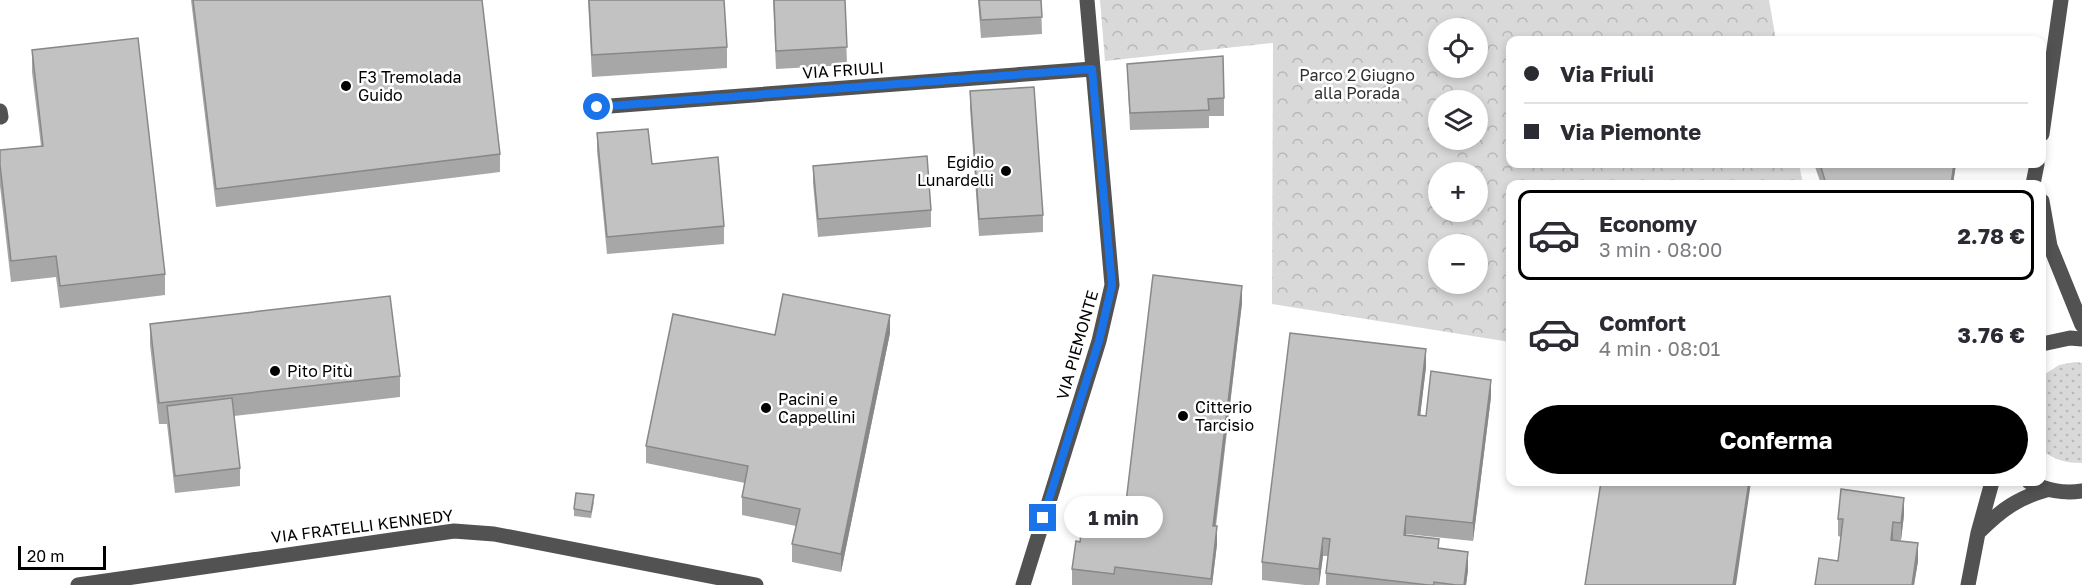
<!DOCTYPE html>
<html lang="it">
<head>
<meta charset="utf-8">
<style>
	body { margin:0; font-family:"Golos Text",sans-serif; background:#f7f7f7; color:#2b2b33; height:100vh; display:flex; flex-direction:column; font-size:22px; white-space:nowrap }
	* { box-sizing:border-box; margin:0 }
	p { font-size:20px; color:#7c7c81 }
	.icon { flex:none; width:33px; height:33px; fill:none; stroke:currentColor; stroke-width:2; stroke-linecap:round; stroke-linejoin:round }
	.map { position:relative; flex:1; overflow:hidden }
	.details { position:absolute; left:1506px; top:180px; width:540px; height:306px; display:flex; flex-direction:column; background:#fff; border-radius:12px; box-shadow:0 3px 9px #0003 }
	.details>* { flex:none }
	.guide { position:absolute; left:1506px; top:36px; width:540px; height:132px; border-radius:12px; box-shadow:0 3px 9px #0003; display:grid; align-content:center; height:132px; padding:0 18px; background:#fff }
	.fabs { position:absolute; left:1428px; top:18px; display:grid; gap:12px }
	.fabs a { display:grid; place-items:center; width:60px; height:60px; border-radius:50%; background:#fff; box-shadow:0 3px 9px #0003; font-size:30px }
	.scale { position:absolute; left:18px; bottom:15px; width:88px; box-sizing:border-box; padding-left:6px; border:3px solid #000; border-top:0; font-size:16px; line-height:21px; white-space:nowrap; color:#000; -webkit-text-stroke:4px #fff; paint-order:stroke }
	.end { position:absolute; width:27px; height:27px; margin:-14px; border:8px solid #1a73e8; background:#fff; box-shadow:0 0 0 3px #fff }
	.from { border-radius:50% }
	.bubble { position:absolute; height:42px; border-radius:21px; background:#fff; box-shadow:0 3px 9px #0003; font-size:20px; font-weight:700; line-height:42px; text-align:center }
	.guide b { display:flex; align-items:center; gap:21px; height:57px; font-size:22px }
	.guide b+b { border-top:2px solid #e1e1e2 }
	.guide i { width:15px; height:15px; background:#2b2b33 }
	ul { padding:10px 0 0; list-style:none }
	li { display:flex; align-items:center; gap:18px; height:90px; margin:0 12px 9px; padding:0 6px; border:3px solid transparent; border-radius:12px }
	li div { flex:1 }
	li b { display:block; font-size:22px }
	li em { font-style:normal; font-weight:700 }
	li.active { border-color:#000 }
	li>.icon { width:54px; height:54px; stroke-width:1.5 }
	.button { display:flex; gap:12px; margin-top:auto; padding:12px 18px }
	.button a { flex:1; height:69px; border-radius:36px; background:#000; color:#fff; font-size:24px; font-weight:700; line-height:69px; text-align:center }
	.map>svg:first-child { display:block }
	.grass { fill:url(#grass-dots) }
	.park { fill:url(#park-crowns); fill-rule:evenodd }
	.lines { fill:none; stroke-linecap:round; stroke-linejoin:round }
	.minor { stroke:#525252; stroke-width:15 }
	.wall { fill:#a7a7a7 }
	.shaded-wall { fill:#888 }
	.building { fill:#c2c2c2; stroke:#888; stroke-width:1.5 }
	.route { stroke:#1a73e8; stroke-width:8 }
	.poi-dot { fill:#000; stroke:#fff; stroke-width:2 }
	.labels { text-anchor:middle; stroke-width:5; stroke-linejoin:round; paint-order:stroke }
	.street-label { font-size:16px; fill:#000; stroke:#fff }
	.park-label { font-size:16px; fill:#303030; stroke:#fff }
	.poi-label { font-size:16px; fill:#000; stroke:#fff; text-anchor:start }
</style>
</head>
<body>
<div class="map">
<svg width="2082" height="585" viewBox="0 0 2082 585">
	<defs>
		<pattern id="grass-dots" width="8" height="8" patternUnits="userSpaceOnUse" patternTransform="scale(1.5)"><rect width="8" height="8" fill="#d9d9d9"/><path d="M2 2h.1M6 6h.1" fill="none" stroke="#b8b8b8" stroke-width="1.8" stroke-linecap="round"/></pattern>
		<pattern id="park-crowns" width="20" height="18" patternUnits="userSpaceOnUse" patternTransform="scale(1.5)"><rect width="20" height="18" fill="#d9d9d9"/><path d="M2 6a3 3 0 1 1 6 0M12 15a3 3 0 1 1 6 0" fill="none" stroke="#b8b8b8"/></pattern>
	</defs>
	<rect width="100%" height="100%" fill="#fff"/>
	<path class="grass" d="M 2075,362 L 2082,363 L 2082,463 C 2066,463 2054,460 2042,450 L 2042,376 L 2059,365 Z"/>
	<path class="park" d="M 1100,0 L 1769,0 L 1776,40 L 1510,40 L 1510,164 L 1799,164 L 1803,184 L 1510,184 L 1510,342 L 1272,304 L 1273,43 L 1105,61 ZM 1438,28 L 1478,28 L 1478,68 L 1438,68 ZM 1438,100 L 1478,100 L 1478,140 L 1438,140 ZM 1438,172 L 1478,172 L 1478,212 L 1438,212 ZM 1438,244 L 1478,244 L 1478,284 L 1438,284 Z"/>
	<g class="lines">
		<path class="minor" d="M 597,107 L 1092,69
			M 0,111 L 1,117
			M 2042,134 L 2061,0
			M 2033,184 L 2037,164
			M 2042,201 L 2050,246 L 2082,325
			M 2042,344 L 2070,338 L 2082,339
			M 2029,482 C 2047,490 2062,494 2082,491
			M 1980,531 C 2001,510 2018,498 2046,490
			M 78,585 L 454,531 L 494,534 L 756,585
			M 1023,585 L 1099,341 L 1112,285 L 1087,0
			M 1968,585 L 1978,533 L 1992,482"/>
	</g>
	<path class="wall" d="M 191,0 L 482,0 L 500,154 L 500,172 L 216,207 Z
		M 588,0 L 724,0 L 727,47 L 727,68 L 592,77 Z
		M 773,0 L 845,0 L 847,65 L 776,69 Z
		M 978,0 L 1041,0 L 1042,34 L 981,38 Z
		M 32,50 L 165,274 L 165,295 L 60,308 L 56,277 L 11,282 L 0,186 L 0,150 L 41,146 L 32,72 Z
		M 1127,64 L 1224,98 L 1224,116 L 1209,116 L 1209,128 L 1130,130 Z
		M 970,91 L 1043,215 L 1043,232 L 979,236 L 970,109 Z
		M 597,133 L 652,164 L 724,226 L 724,244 L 607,254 L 597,151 Z
		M 1814,164 L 1956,164 L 1953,184 L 1821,184 Z
		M 813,166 L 931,210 L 931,227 L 818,237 L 813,183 Z
		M 1242,303 L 1216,526 L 1217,544 L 1212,585 L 1072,585 L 1072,569 L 1080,542 L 1125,511 Z
		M 150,324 L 400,376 L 400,397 L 234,416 L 240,468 L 240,486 L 175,493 L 167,424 L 159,424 L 150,345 Z
		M 890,333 L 841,572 L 792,562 L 792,544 L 796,526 L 742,515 L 742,497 L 745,483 L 646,463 L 646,446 L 775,335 Z
		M 1426,367 L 1420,416 L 1426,416 L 1491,397 L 1473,541 L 1406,534 L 1406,535 L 1439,548 L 1468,570 L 1466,585 L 1326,585 L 1326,573 L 1328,556 L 1323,556 L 1319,585 L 1305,585 L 1262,580 L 1262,562 Z
		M 594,502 L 591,518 L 574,516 L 574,509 Z
		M 1904,515 L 1901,540 L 1893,540 L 1918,561 L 1914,585 L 1815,585 L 1838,561 L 1841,537 L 1838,536 L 1838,519 Z"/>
	<path class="shaded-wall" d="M 1954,164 L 1956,164 L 1953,184 L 1951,184 Z
		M 1242,286 L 1242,303 L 1213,544 L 1213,526 Z
		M 890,315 L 890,333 L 841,572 L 841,554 Z
		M 1426,349 L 1426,367 L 1418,433 L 1418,415 Z
		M 1491,380 L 1491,397 L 1473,541 L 1473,523 Z
		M 1749,482 L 1751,482 L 1736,585 L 1733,585 Z
		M 1904,498 L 1904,515 L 1901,540 L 1901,523 Z
		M 1406,516 L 1406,534 L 1404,552 L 1404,535 Z
		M 1893,522 L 1893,540 L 1891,558 L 1891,540 Z
		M 1217,526 L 1217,544 L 1212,585 L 1211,585 Z
		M 1323,538 L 1323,556 L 1319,585 L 1319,569 Z
		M 1918,543 L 1918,561 L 1914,585 L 1912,585 Z
		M 1468,552 L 1468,570 L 1466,585 L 1464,585 Z"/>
	<path class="building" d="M 193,0 L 482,0 L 500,154 L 216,189 Z
		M 589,0 L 724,0 L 727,47 L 592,55 Z
		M 774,0 L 845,0 L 847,47 L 776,51 Z
		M 979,0 L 1041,0 L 1042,17 L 981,20 Z
		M 138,38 L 165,274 L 60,286 L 56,256 L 11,261 L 0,165 L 0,150 L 43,146 L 32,50 Z
		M 1223,56 L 1224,98 L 1208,99 L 1209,110 L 1130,113 L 1127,64 Z
		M 1034,87 L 1043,215 L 979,219 L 970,91 Z
		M 648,129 L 652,164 L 718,157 L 724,226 L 607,237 L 597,133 Z
		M 927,156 L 931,210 L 818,219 L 813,166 Z
		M 1820,164 L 1954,164 L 1951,184 L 1826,184 Z
		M 1153,275 L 1242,286 L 1213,526 L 1217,526 L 1211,579 L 1115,567 L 1114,574 L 1072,569 L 1076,541 L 1080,542 L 1084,506 L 1125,511 Z
		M 783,294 L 890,315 L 841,554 L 792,544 L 800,509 L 742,497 L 748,466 L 646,446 L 673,314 L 775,335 Z
		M 390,296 L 400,376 L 159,403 L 150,324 Z
		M 1290,333 L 1426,349 L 1418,415 L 1426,416 L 1431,371 L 1491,380 L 1473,523 L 1406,516 L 1404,535 L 1439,539 L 1438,548 L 1468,552 L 1464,585 L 1456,585 L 1434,582 L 1434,585 L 1428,585 L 1326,573 L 1330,539 L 1323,538 L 1319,569 L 1262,562 Z
		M 232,398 L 240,468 L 175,476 L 167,406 Z
		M 1601,482 L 1749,482 L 1733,585 L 1585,585 Z
		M 1841,489 L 1904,498 L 1901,523 L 1893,522 L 1891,540 L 1918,543 L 1912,585 L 1815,585 L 1819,558 L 1838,561 L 1843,519 L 1838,519 Z
		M 576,493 L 594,495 L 591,512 L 574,509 Z"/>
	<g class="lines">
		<path class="route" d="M 597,107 L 1092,69 L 1112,285 L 1099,341 L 1043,518"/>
	</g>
	<g class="poi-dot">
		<circle cx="346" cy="86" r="6"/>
		<circle cx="1006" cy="171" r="6"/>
		<circle cx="275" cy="371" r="6"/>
		<circle cx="766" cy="408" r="6"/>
		<circle cx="1183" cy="416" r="6"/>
	</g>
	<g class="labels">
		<g class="street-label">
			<text transform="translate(843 70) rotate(-4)" y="6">VIA FRIULI</text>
			<text transform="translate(1077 345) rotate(-74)" y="6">VIA PIEMONTE</text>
			<text transform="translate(362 526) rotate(-7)" y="6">VIA FRATELLI KENNEDY</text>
		</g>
		<g class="park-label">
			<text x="1357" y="81">Parco 2 Giugno<tspan x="1357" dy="18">alla Porada</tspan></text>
		</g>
		<g class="poi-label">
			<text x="358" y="83">F3 Tremolada<tspan x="358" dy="18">Guido</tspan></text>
			<text x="994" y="168" text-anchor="end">Egidio<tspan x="994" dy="18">Lunardelli</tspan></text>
			<text x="287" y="377">Pito Pitù</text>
			<text x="778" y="405">Pacini e<tspan x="778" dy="18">Cappellini</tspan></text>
			<text x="1195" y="413">Citterio<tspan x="1195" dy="18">Tarcisio</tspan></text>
		</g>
	</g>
</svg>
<div class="fabs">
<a><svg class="icon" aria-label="locate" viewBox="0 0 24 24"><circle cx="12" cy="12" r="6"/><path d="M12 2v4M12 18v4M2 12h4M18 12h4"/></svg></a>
<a><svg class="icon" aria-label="layers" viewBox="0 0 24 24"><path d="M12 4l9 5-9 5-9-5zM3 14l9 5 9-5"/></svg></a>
<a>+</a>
<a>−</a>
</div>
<div class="scale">20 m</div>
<i class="end from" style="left:597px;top:107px"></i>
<i class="end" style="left:1043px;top:518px"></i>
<div class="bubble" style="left:1064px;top:496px;width:99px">1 min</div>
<div class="guide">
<b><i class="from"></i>Via Friuli</b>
<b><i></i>Via Piemonte</b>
</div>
<section class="details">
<ul>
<li class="active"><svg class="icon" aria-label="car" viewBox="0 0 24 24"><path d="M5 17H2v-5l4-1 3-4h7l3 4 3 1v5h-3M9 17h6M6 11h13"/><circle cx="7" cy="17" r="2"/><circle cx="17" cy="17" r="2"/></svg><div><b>Economy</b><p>3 min · 08:00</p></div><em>2.78 €</em></li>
<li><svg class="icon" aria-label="car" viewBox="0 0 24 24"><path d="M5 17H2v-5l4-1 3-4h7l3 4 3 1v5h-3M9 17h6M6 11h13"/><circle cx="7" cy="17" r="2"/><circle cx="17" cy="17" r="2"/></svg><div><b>Comfort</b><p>4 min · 08:01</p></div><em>3.76 €</em></li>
</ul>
<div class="button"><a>Conferma</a></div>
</section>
</div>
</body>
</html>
